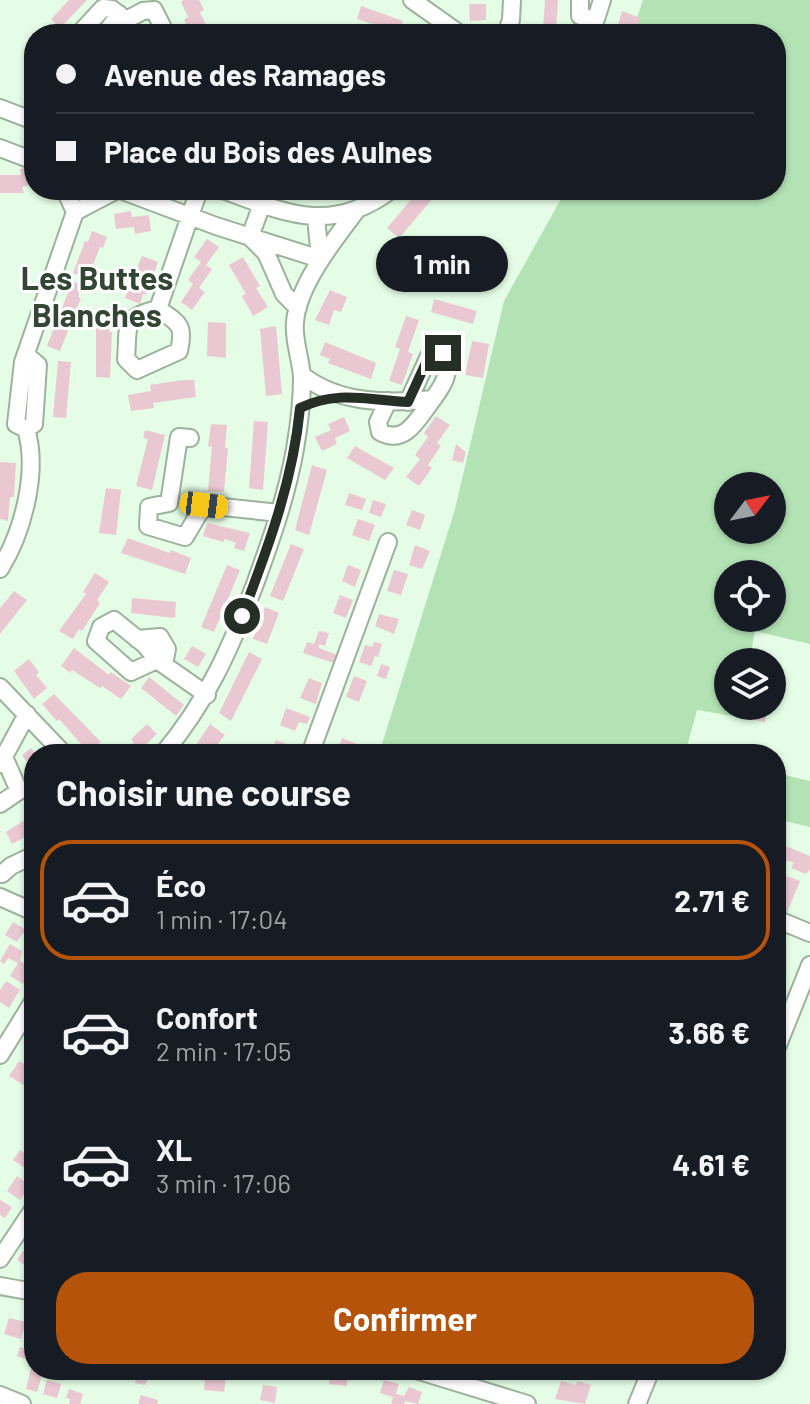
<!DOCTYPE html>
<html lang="fr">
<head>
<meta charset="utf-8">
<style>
	body { margin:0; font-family:Barlow,sans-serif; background:#20242c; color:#f1f3f6; height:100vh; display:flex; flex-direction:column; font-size:30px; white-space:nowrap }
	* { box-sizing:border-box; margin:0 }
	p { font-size:26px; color:#9ea1a6 }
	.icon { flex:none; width:44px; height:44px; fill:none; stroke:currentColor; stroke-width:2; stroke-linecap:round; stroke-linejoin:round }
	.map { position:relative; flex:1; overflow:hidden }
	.side { position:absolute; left:24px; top:744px; width:762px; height:636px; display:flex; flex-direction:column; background:#171b24; border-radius:32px; box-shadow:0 2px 6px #0004 }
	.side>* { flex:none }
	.banner { position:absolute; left:24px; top:24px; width:762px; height:176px; border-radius:32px; box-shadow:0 2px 6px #0004; display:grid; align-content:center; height:176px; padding:0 32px; background:#171b24 }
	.needle { width:52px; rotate:58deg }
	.controls { position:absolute; left:714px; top:472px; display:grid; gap:16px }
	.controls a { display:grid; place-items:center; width:72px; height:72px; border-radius:50%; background:#171b24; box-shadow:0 2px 6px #0004; font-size:40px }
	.end { position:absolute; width:36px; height:36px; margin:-18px; border:10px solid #262f26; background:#fff; box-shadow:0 0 0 4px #fff }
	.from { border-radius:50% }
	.bubble { position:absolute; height:56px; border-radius:28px; background:#171b24; box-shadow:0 2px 6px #0004; font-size:26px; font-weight:700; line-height:56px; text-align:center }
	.car { position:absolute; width:24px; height:48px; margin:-24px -12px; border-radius:10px; box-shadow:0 0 6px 2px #0007; background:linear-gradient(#f5c518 24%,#345 0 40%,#f5c518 0 76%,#345 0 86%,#f5c518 0) }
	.banner b { display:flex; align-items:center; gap:28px; height:76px; font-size:30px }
	.banner b+b { border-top:2px solid #363941 }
	.banner i { width:20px; height:20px; background:#f1f3f6 }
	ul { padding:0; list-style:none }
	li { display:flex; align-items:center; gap:24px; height:120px; margin:0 16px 12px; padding:0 16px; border:4px solid transparent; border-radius:32px }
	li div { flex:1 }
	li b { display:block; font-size:30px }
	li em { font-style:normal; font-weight:700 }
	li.active { border-color:#b45309 }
	li>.icon { width:72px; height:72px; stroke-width:1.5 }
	h2 { padding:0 32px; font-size:36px; line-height:96px }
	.cta { display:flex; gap:16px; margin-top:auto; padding:16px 32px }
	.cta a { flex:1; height:92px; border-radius:32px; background:#b45309; color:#fff; font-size:32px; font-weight:700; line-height:92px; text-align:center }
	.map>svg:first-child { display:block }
	.green { fill:#b3e3b4; fill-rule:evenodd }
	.building { fill:#eac8d2 }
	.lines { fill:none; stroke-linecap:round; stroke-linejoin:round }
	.minor-casing { stroke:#9cb29c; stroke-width:20 }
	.minor { stroke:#fff; stroke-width:16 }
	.route { stroke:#262f26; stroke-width:10 }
	.labels { text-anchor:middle; stroke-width:6; stroke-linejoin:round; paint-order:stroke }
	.district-label { font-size:32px; font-weight:bold; fill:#324633; stroke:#fff }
</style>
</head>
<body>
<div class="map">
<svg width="810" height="1404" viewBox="0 0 810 1404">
	<rect width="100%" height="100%" fill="#e5fde6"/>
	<path class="green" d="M 643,0 L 810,0 L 810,644 L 755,631 L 749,662 L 728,662 L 728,706 L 740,706 L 738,717 L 697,710 L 686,750 L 699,754 L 379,754 L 455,509 L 504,301 L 566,190 L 776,190 L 776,34 L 632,34 ZM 728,486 L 772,486 L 772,530 L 728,530 ZM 728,574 L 772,574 L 772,618 L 728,618 Z
		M 776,773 L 810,781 L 810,827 L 776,819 Z"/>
	<path class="building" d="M 69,0 L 87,0 L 60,28 L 51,19 Z
		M 184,0 L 199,0 L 204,10 L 200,12 L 207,27 L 191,34 L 184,20 L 188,17 L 181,2 Z
		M 545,0 L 558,0 L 556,31 L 543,30 Z
		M 469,4 L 486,4 L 486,20 L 470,21 Z
		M 361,6 L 403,21 L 399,33 L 357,19 Z
		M 622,11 L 640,18 L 635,34 L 617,28 Z
		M 34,80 L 34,102 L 24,96 Z
		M 25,168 L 29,185 L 22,187 L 24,193 L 0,193 L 0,175 L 21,175 L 20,169 Z
		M 419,190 L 440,190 L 399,238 L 387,228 Z
		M 131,211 L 132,217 L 149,215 L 151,231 L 135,234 L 134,227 L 116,229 L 114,214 Z
		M 92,231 L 107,237 L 103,248 L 100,247 L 88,278 L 73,273 L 85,241 L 88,242 Z
		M 207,239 L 219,247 L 206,265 L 212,269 L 199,288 L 205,292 L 192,310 L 181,302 L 193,284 L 188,280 L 201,262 L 194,257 Z
		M 142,256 L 158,262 L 146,295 L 143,294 L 140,304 L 125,298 Z
		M 243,257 L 260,286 L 256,288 L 268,307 L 253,316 L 242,296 L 246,294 L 229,265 Z
		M 70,281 L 82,285 L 78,297 L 81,298 L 60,351 L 47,346 L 68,293 L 66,292 Z
		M 330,290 L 347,297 L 341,312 L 334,310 L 329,325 L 315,320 Z
		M 434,299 L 477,311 L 473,324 L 431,312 Z
		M 96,309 L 110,310 L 109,332 L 112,332 L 110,378 L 96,377 Z
		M 406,316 L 419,320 L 408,352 L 413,354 L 402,385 L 389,381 L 400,349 L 395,347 Z
		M 208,322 L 226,323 L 226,358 L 207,356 Z
		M 276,326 L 282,394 L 266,396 L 260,329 Z
		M 472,341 L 489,344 L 483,378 L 465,375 Z
		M 325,342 L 376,363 L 371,379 L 328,363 L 330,359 L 320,355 Z
		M 58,361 L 71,362 L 66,418 L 53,417 Z
		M 183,380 L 194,380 L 196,397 L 153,403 L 154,408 L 131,411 L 128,395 L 151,391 L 150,385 Z
		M 436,416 L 450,425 L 437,443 L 441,446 L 428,465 L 432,468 L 419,486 L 406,477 L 420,459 L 415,455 L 428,437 L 424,433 Z
		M 344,417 L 350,431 L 335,438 L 337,444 L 322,451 L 315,437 L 331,430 L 328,424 Z
		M 254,421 L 268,422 L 263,490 L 249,488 Z
		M 211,424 L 227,425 L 225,448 L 228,448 L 224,492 L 208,491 L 212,447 L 208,446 Z
		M 145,430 L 165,435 L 152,490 L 136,486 L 148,439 L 143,438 Z
		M 456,444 L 466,452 L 463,463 L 452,460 Z
		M 355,446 L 394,468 L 385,480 L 347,458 Z
		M 0,462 L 16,463 L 14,497 L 10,497 L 8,521 L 0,519 Z
		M 312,465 L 327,470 L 309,535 L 295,530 Z
		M 106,488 L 121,490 L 116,535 L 99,533 Z
		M 349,493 L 366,499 L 362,510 L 345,505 Z
		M 373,500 L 386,504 L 381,517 L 369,513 Z
		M 412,510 L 425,515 L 420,530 L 406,525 Z
		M 358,519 L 375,525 L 369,541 L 352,535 Z
		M 207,523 L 250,533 L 244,551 L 234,548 L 236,543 L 225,539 L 223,542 L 203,536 Z
		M 128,538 L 169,553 L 171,550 L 191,558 L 185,574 L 121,553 Z
		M 291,544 L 304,549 L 283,601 L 270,596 Z
		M 415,545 L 430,551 L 422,569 L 409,565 Z
		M 227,565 L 240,570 L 214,632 L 201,627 Z
		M 348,565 L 361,570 L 355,587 L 342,581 Z
		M 394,570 L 408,574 L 401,595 L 387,591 Z
		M 95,573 L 109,582 L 97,600 L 100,603 L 82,631 L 79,629 L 73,639 L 59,631 L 86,594 L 83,592 Z
		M 14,591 L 27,600 L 0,634 L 0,608 Z
		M 340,595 L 353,600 L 346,618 L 333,613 Z
		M 132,598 L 176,602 L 175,618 L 131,613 Z
		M 265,607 L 279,613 L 267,644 L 253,639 Z
		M 379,614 L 399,619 L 394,634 L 375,626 Z
		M 319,631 L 329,633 L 325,646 L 319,644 L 319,648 L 337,655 L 334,663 L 303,653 L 307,642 L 314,644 Z
		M 374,642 L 382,644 L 378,657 L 375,656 L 371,666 L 359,662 L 365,645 L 372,647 Z
		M 192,646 L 206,654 L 198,667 L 184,659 Z
		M 74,648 L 109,675 L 111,672 L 131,686 L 121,699 L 102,686 L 100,688 L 72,670 L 70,673 L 61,666 Z
		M 249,652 L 262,659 L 231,721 L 219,713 Z
		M 29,659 L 39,672 L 36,675 L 47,688 L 34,699 L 14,671 Z
		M 381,664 L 390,667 L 386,679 L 377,676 Z
		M 354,676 L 367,681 L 359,702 L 346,697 Z
		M 149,677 L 184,705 L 176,716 L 141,688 Z
		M 309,678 L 322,683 L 316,704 L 300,698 Z
		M 54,694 L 101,742 L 88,752 L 59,719 L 57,721 L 42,704 Z
		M 750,706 L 766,706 L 765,722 L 747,718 Z
		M 286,708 L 310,717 L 307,724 L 299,722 L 295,731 L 280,725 Z
		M 147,724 L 157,734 L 141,749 L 143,752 L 121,754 L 134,742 L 131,739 Z
		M 210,724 L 225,735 L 214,749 L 216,751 L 214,754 L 190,754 Z
		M 342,738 L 367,748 L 365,754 L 336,754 Z
		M 276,740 L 290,745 L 287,754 L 271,754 Z
		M 31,748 L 34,752 L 34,772 L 22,755 Z
		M 34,814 L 31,834 L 12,844 L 6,832 Z
		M 776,842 L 810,856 L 810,869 L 806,874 L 791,868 L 794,863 L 787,860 L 785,866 L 776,862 Z
		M 787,876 L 800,881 L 786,915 L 776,911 L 776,901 L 779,895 L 776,894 L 776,890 L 781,878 L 786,879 Z
		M 13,922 L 29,932 L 26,935 L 23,933 L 17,942 L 5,935 Z
		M 10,944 L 22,951 L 20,961 L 27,965 L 29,960 L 34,963 L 34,972 L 32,974 L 30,973 L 23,984 L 10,976 L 18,963 L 8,958 L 4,964 L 0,961 Z
		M 6,981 L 20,990 L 9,1008 L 0,1002 L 0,990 Z
		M 19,1061 L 34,1070 L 30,1081 L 34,1084 L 30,1089 L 9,1076 Z
		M 20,1150 L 34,1159 L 29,1171 L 13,1160 Z
		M 17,1176 L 30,1185 L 20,1200 L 7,1191 Z
		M 0,1200 L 12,1207 L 5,1218 L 0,1215 Z
		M 23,1251 L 34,1259 L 28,1267 L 17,1260 Z
		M 9,1318 L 26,1322 L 21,1339 L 4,1334 Z
		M 20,1347 L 34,1352 L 31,1361 L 17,1356 Z
		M 31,1368 L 43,1371 L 37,1392 L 26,1389 Z
		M 134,1370 L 143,1370 L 141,1375 L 148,1377 L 145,1385 L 135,1383 L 136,1377 L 132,1376 Z
		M 331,1370 L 348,1372 L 347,1386 L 329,1384 Z
		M 515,1370 L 530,1370 L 527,1380 L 513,1376 Z
		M 205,1374 L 226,1375 L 224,1392 L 204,1390 Z
		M 47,1380 L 61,1384 L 57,1398 L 43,1394 Z
		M 384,1380 L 399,1384 L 396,1394 L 404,1396 L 409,1387 L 422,1392 L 418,1404 L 405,1401 L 404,1404 L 391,1404 L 393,1397 L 380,1393 Z
		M 561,1381 L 576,1385 L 577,1381 L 591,1385 L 585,1404 L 555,1399 Z
		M 263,1385 L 277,1387 L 275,1403 L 260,1400 Z
		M 69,1389 L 83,1394 L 80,1404 L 69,1404 L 70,1399 L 66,1398 Z
		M 141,1395 L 158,1400 L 157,1404 L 138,1404 Z"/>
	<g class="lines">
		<g class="minor-casing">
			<path id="minor" d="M 412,0 L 460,34
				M 580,0 L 580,16 L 596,19 L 602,0
				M 79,34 L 103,8 L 112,9 L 126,20 L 143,11 L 154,10 L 166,34
				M 105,34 L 119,14
				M 506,34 L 511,20 L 512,0
				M 0,108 L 34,121
				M 0,148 L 34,161
				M 65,190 L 75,212
				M 120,190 L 216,226 L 320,259 L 316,217
				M 223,190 C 285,213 331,235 391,190
				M 267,190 L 250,237 L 266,253 L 284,294 L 298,308
				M 158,309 C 121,318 129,325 126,359 L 137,370 L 179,351 C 185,325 179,323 158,309 L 199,190
				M 302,375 C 339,404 388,404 433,399 C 444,384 452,372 443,353 L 430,354 L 408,402
				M 388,401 L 378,422 L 380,432 C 406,446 418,418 433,399
				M 26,429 L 34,424 L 38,365 L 26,355
				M 190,438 L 179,437 L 169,503 L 149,507 L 148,526 L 185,537 L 204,505 L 279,513
				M 0,569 C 23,532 39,471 26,429 L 16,424 L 23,362 L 75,212 L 117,190
				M 137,639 L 160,637 L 167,649 L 164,665
				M 157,660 L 145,645 L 114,620 L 101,627 L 96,641 L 131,672 L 157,660 L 207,695
				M 0,687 L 64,754
				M 163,754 C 208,700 230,649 255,584 C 271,540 287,495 295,449 C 299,426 302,401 302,377 C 301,359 293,340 295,322 C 298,285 334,240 356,211
				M 310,754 L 388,542
				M 0,764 L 27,714
				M 0,804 L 19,791 L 4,757
				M 2,874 L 11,866 L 34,855
				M 0,897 L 34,912
				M 776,919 L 810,933
				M 776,1050 L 810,965
				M 0,1055 L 34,1000
				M 0,1259 L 34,1208
				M 0,1286 L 34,1292
				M 416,1370 L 527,1404
				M 0,1395 L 22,1404
				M 637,1404 L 651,1370"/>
		</g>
		<use href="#minor" class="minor"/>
	</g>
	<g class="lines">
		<path class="route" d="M 242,616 C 268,548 293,481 300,408 C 337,390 368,400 408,402 L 430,354 L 443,353"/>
	</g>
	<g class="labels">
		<g class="district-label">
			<text x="97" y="290">Les Buttes<tspan x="97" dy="37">Blanches</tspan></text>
		</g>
	</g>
</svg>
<div class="controls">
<a><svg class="needle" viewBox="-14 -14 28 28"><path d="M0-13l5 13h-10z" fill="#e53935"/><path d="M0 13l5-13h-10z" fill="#9ea1a6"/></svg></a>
<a><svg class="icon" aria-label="locate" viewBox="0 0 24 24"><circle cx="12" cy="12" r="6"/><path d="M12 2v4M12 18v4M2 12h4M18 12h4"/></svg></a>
<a><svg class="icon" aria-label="layers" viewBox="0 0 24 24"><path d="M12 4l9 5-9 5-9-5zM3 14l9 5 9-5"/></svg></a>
</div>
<i class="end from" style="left:242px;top:616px"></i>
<i class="end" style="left:443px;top:353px"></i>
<div class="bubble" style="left:376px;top:236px;width:132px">1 min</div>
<i class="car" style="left:204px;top:505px;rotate:97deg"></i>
<div class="banner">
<b><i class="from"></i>Avenue des Ramages</b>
<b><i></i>Place du Bois des Aulnes</b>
</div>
<section class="side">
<h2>Choisir une course</h2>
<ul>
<li class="active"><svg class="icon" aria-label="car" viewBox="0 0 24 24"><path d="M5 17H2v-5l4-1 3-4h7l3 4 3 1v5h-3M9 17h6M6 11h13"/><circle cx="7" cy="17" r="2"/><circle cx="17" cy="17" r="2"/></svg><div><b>Éco</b><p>1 min · 17:04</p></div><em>2.71 €</em></li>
<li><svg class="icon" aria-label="car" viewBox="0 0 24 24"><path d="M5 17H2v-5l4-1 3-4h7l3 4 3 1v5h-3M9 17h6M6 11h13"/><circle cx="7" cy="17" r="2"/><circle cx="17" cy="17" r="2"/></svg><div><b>Confort</b><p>2 min · 17:05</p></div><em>3.66 €</em></li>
<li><svg class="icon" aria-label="car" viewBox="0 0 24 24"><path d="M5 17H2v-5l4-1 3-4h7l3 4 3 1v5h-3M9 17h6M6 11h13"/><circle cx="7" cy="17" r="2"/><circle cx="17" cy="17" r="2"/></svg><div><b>XL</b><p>3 min · 17:06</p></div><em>4.61 €</em></li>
</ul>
<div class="cta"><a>Confirmer</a></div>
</section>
</div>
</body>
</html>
